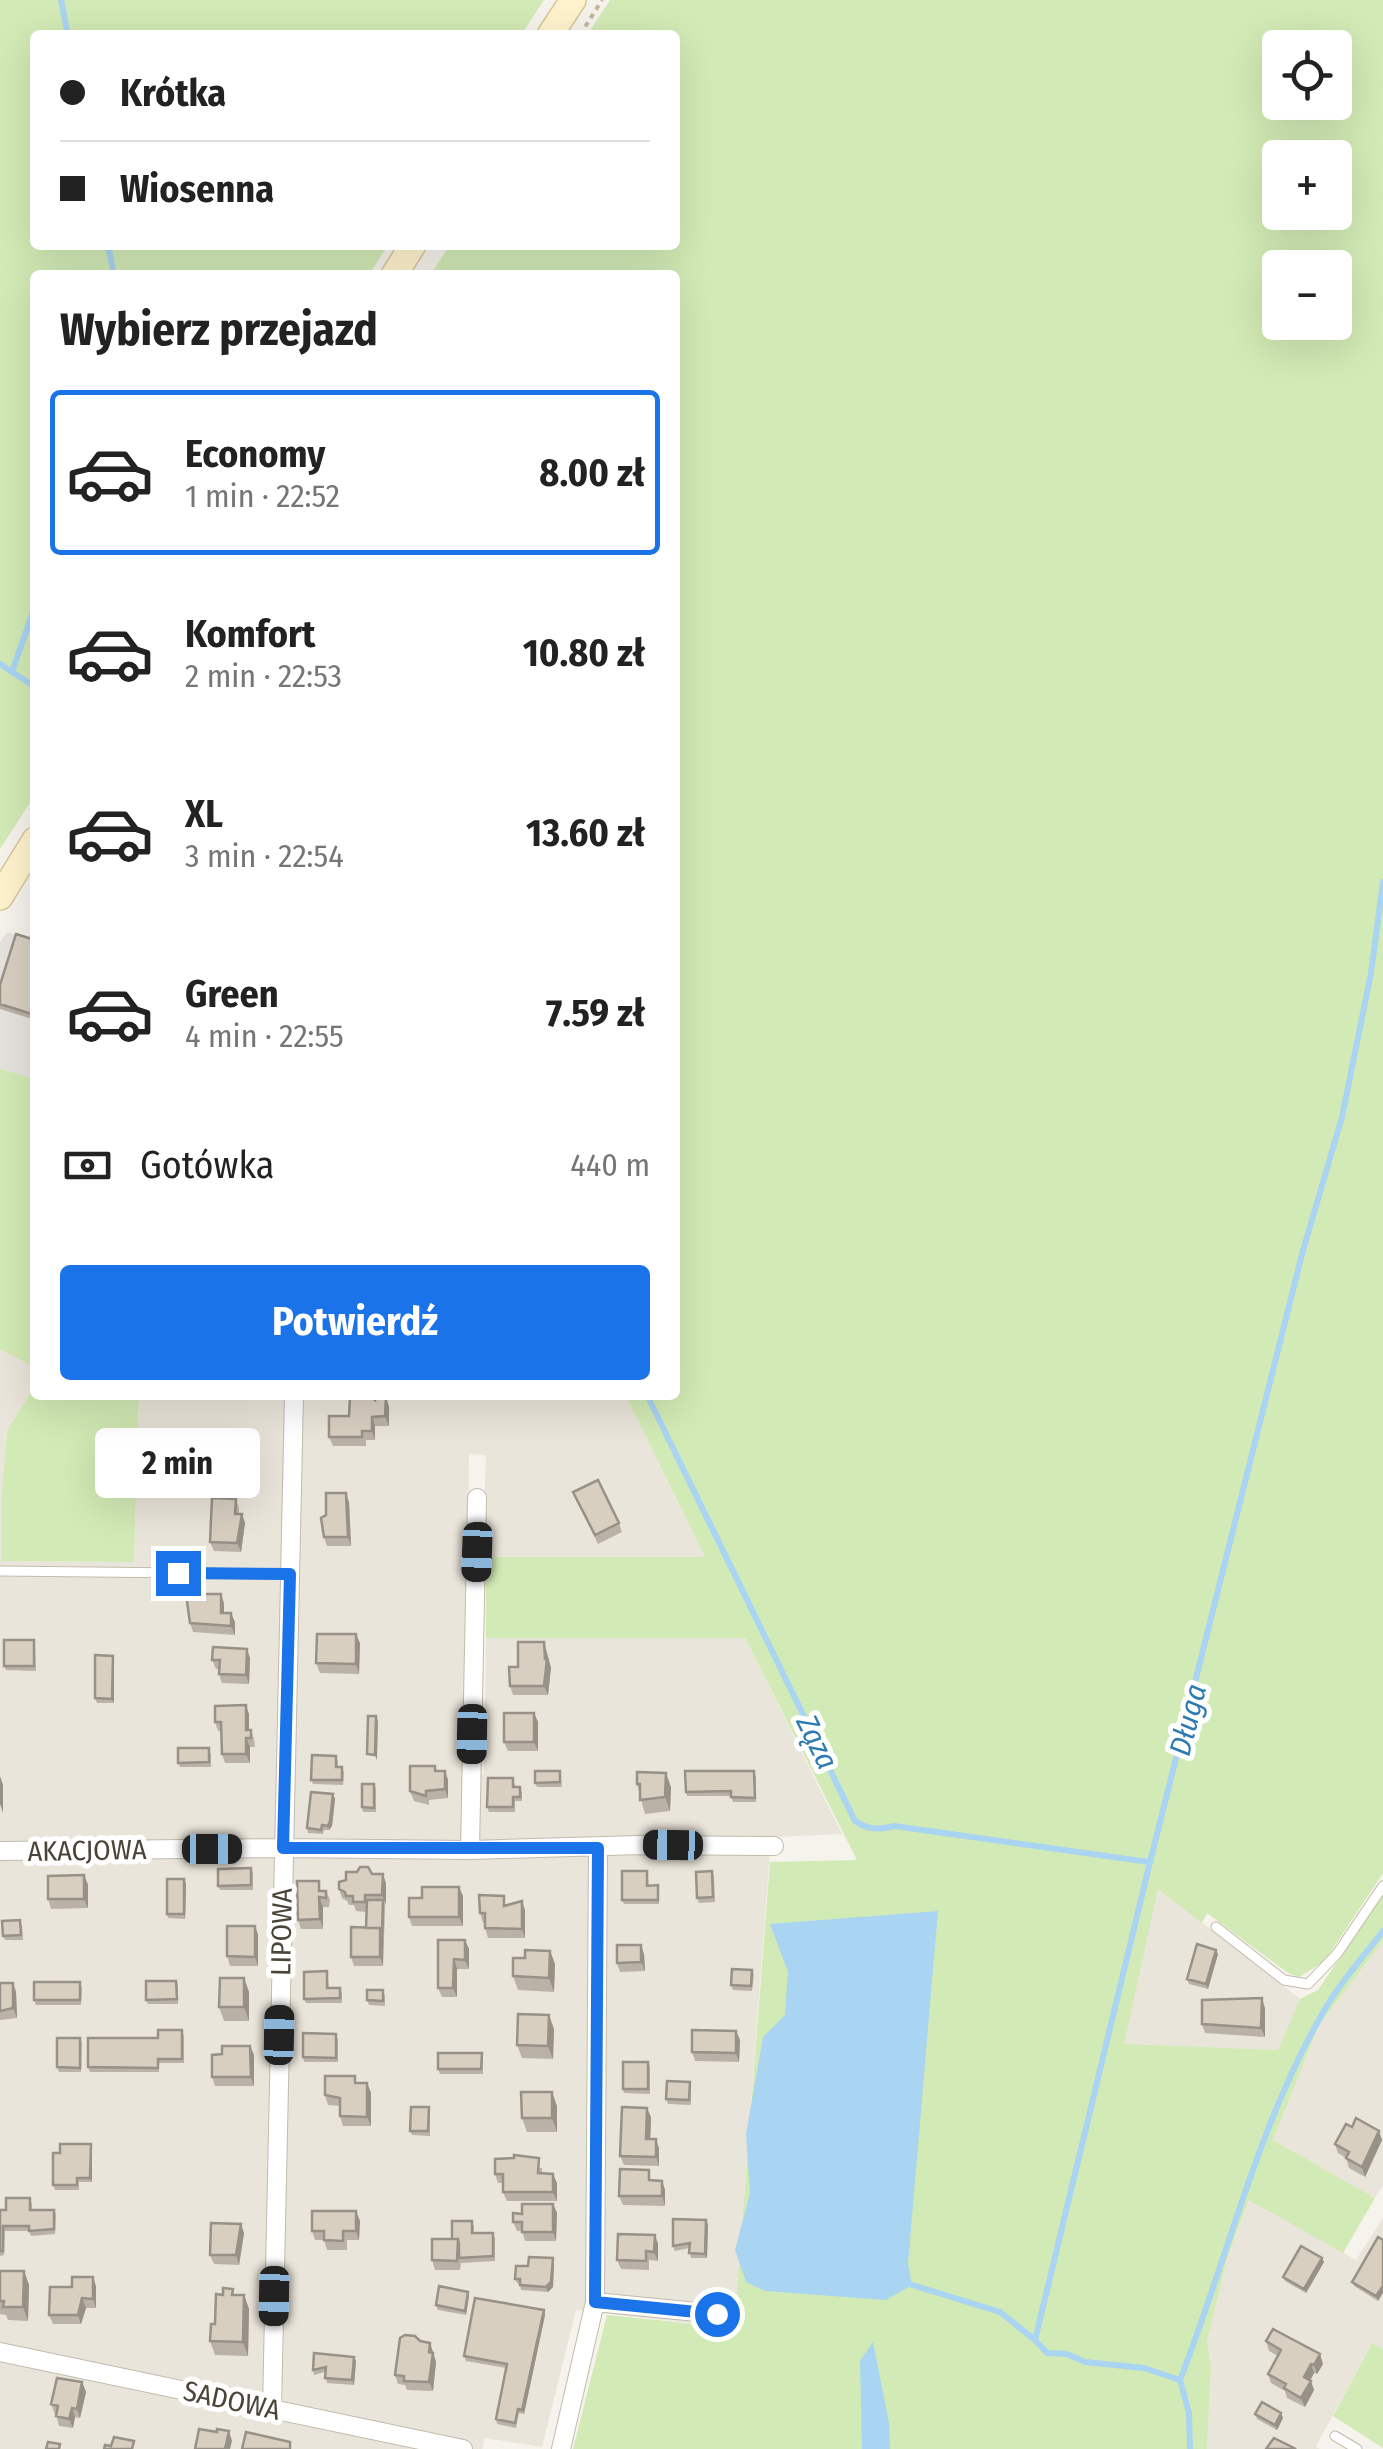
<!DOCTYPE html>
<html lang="pl">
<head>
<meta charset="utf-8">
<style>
	body { margin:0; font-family:"Fira Sans Condensed",sans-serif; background:#f6f6f6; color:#222; height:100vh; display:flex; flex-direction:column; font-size:38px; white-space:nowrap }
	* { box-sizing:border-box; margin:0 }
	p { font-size:32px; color:#767676 }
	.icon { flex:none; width:55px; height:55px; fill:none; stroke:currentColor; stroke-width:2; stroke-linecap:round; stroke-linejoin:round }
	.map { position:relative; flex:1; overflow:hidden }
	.details { position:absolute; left:30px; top:270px; width:650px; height:1130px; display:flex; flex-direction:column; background:#fff; border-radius:10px; box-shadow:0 10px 40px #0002 }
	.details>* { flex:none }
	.guide { position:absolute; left:30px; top:30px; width:650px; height:220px; border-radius:10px; box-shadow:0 10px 40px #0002; display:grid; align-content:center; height:220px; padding:0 30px; background:#fff }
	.buttons { position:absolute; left:1262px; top:30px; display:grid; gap:20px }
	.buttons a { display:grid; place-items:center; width:90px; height:90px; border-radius:10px; background:#fff; box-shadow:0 10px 40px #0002; font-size:50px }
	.end { position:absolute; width:45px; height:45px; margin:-22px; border:12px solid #1a73e8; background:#fff; box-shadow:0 0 0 5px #fff }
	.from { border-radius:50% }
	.bubble { position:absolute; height:70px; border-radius:10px; background:#fff; box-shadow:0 10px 40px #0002; font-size:32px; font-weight:700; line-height:70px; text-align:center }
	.car { position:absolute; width:30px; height:60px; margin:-30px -15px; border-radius:12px; box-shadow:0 0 8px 2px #0007; background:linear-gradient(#222 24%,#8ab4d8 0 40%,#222 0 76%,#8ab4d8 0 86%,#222 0) }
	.guide b { display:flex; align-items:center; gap:35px; height:95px; font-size:38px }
	.guide b+b { border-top:2px solid #e0e0e0 }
	.guide i { width:25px; height:25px; background:#222 }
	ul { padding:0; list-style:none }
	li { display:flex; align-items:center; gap:30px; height:165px; margin:0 20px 15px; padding:0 10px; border:5px solid transparent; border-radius:10px }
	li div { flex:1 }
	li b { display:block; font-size:38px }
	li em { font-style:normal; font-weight:700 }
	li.on { border-color:#1a73e8 }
	li>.icon { width:90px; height:90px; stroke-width:1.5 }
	h2 { padding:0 30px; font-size:45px; line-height:120px }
	.pay { display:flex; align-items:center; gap:25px; height:110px; padding:0 30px; font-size:38px }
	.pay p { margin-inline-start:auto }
	.cta { display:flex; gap:20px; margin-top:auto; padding:20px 30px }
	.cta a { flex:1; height:115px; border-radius:10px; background:#1a73e8; color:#fff; font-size:40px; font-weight:700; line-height:115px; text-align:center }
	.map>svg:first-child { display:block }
	.residential { fill:#eae5da }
	.industrial { fill:#e6e2dd }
	.green { fill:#d2eab5; fill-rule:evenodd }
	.water { fill:#a9d4f2 }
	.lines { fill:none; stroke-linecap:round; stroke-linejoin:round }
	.stream { stroke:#a9d4f2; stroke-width:6 }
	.lane-casing { stroke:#c2bbae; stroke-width:11 }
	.street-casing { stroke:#c2bbae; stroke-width:20 }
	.secondary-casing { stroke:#d6c79b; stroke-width:28 }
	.path { stroke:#c4b79f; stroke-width:4; stroke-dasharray:5 5; stroke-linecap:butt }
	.lane { stroke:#fff; stroke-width:9 }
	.street { stroke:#fff; stroke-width:18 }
	.secondary { stroke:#fff3cd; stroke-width:25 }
	.wall { fill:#bab2a6 }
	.shaded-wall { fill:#979187 }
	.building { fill:#d8cfc1; stroke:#979187; stroke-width:2.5 }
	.route { stroke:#1a73e8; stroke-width:12 }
	.labels { text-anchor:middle; stroke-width:10; stroke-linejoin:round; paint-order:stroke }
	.street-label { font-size:28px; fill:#4b4439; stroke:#fff }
	.water-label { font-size:30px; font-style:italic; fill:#2e7ab2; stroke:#fff }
</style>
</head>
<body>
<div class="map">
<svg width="1383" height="2449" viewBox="0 0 1383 2449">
	<rect width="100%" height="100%" fill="#f6f3ec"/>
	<path class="residential" d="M 0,1349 L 35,1368 L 35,1385 L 7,1431 L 1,1503 L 3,1561 L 134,1562 L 139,1395 L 627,1398 L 705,1557 L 486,1557 L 483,1542 L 486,1455 L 469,1454 L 466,1835 L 477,1774 L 484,1774 L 486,1638 L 745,1638 L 842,1834 L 771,1837 L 734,2328 L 576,2310 L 542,2447 L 485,2438 L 482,2449 L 0,2449 Z
		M 1158,1888 L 1300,1999 L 1278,2050 L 1123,2045 Z
		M 1383,1941 L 1383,2185 L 1375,2198 L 1273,2140 L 1319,2025 Z
		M 1250,2199 L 1356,2260 L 1383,2218 L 1383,2349 L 1372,2343 L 1316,2446 L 1320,2449 L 1207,2449 L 1211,2366 L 1207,2342 L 1227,2259 Z"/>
	<path class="industrial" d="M 7,932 L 35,940 L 35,1079 L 0,1069 L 0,942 Z"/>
	<path class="green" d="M 0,0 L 544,0 L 521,35 L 35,35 L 35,245 L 388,245 L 369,275 L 35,275 L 35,795 L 0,849 Z
		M 610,0 L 1383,0 L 1383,1873 L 1324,1962 L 1299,1977 L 1288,1973 L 1207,1913 L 1202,1923 L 1158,1889 L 1124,2044 L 1278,2050 L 1300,1999 L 1318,1990 L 1383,1895 L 1383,1941 L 1319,2025 L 1273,2140 L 1375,2198 L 1343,2253 L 1249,2200 L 1227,2259 L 1207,2342 L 1211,2366 L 1207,2449 L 573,2449 L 607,2315 L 734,2328 L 770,1862 L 857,1860 L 745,1638 L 486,1638 L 486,1557 L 705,1557 L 627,1398 L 303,1396 L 675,1395 L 675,275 L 430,275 L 450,245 L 675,245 L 675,35 L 587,35 ZM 1280,48 L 1335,48 L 1335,102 L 1280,102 ZM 1280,158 L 1335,158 L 1335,212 L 1280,212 ZM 1280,268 L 1335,268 L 1335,322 L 1280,322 Z
		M 0,1069 L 35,1079 L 35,1368 L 0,1349 Z
		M 35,1385 L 35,1395 L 139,1395 L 134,1562 L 2,1561 L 1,1503 L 7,1431 Z
		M 1372,2343 L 1383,2349 L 1383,2448 L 1333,2416 Z"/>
	<path class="water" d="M 938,1911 L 908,2263 L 912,2285 L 886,2300 L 765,2291 L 746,2282 L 735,2250 L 750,2193 L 746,2134 L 763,2037 L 785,2015 L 788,1972 L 770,1924 Z
		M 873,2342 L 889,2423 L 890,2449 L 862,2449 L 860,2361 Z"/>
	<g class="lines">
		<path class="stream" d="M 61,0 L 68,35
			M 108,245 L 114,275
			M 0,664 L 35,687
			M 12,672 L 35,606
			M 647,1395 L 855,1821 C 868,1830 878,1830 894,1826 L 1149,1862
			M 912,2285 L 1000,2312 L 1035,2340
			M 1180,2380 C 1229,2255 1258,2121 1328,2004 C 1344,1978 1365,1955 1383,1931
			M 1190,2449 L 1189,2413 L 1180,2380 L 1144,2368 L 1085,2362 L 1067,2354 L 1047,2353 L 1035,2340 L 1150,1862 L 1302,1254 L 1342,1117 L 1371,973 L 1383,882"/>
		<g class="lane-casing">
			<path id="lane" d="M 0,1571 L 290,1574
				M 1216,1927 L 1284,1980 L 1308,1984 L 1337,1954 L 1383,1886
				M 1335,2436 L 1357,2449"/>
		</g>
		<g class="street-casing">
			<path id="street" d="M 470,1850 L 477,1498
				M 0,1851 L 283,1848 L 470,1850 L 639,1845 L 774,1846
				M 595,2302 L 717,2314
				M 0,2352 L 463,2449
				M 272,2408 L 294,1395
				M 561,2449 L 595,2302 L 598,1848"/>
		</g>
		<g class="secondary-casing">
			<path id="secondary" d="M 550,35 L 573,0
				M 394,275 L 413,245
				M 0,897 L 35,840"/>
		</g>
		<path class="path" d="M 580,35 L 602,0"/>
		<use href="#lane" class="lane"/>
		<use href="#street" class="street"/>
		<use href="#secondary" class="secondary"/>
	</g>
	<path class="wall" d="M 35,940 L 35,1020 L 0,1009 L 0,985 Z
		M 386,1397 L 389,1407 L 389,1426 L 375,1426 L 375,1440 L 366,1440 L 366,1446 L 333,1446 L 329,1437 L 349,1416 L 375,1400 Z
		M 573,1492 L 619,1523 L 622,1532 L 598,1544 Z
		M 236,1499 L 239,1508 L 239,1514 L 242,1514 L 245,1523 L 241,1552 L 214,1551 L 210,1542 Z
		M 349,1502 L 351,1546 L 327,1546 L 324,1537 L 326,1515 Z
		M 224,1603 L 224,1613 L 235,1622 L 235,1635 L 193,1632 L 190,1623 Z
		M 34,1640 L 35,1644 L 36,1671 L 6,1670 L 4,1666 Z
		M 544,1642 L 551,1668 L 548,1695 L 513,1695 L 510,1686 L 518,1667 Z
		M 360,1643 L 359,1674 L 320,1673 L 316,1663 Z
		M 113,1656 L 114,1660 L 114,1703 L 97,1703 L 95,1698 Z
		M 250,1658 L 249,1684 L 222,1683 L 219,1674 L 219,1669 L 216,1669 L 212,1660 Z
		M 534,1713 L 538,1722 L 538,1751 L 508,1751 L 504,1742 Z
		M 249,1714 L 249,1730 L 251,1730 L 254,1739 L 255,1747 L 250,1747 L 250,1763 L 225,1763 L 222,1754 L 221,1731 L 218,1731 L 215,1722 Z
		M 211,1753 L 211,1767 L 180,1767 L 178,1763 Z
		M 338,1760 L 338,1767 L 344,1772 L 343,1785 L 313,1784 L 311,1780 Z
		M 435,1766 L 437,1771 L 445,1771 L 448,1780 L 448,1798 L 429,1800 L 429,1805 L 414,1801 L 410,1791 Z
		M 560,1771 L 562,1787 L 537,1787 L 535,1783 Z
		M 756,1776 L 756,1802 L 733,1802 L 731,1796 L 687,1796 L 686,1792 Z
		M 515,1783 L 515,1787 L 522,1792 L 522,1801 L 515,1801 L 515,1812 L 489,1812 L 487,1807 Z
		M 374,1784 L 376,1789 L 376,1812 L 363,1812 L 362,1807 Z
		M 637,1784 L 671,1787 L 670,1811 L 645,1814 Z
		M 333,1794 L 335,1799 L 332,1826 L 329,1830 L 324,1830 L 323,1834 L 308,1833 L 307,1828 Z
		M 251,1868 L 253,1873 L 253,1890 L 220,1890 L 218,1886 Z
		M 647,1871 L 649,1886 L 658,1885 L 659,1890 L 659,1904 L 624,1904 L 622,1900 Z
		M 712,1871 L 714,1876 L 715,1902 L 699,1903 L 697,1898 Z
		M 372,1874 L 386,1883 L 383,1966 L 354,1966 L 351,1957 L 366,1928 L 366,1912 L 356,1911 L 354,1905 L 349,1905 L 347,1901 L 342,1898 L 339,1889 Z
		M 84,1875 L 88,1885 L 88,1908 L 51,1909 L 48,1899 Z
		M 184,1879 L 186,1884 L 185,1919 L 168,1918 L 167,1914 Z
		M 322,1891 L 326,1891 L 330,1900 L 329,1907 L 323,1907 L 323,1929 L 301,1929 L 298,1920 Z
		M 463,1896 L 463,1926 L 412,1926 L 409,1917 Z
		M 508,1905 L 525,1910 L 525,1938 L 488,1938 L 485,1928 L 485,1923 L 483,1923 L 480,1913 Z
		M 22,1925 L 23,1940 L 5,1940 L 3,1936 Z
		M 255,1926 L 258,1935 L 258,1966 L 230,1966 L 227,1956 Z
		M 438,1940 L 469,1949 L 469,1969 L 457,1969 L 457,1997 L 442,1997 L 438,1988 Z
		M 550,1951 L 555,1964 L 554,1992 L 518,1990 L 513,1976 L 525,1958 Z
		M 644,1954 L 645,1971 L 620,1972 L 617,1963 Z
		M 1218,1954 L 1208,1989 L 1189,1984 L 1187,1979 Z
		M 752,1970 L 754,1974 L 752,1991 L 733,1990 L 731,1985 Z
		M 327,1971 L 329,1988 L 342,1992 L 342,2003 L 306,2003 L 304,1999 Z
		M 244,1978 L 249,1992 L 249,2021 L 224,2021 L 219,2007 Z
		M 176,1981 L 178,1985 L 178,2004 L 148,2004 L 146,2000 Z
		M 0,1983 L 13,1983 L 16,1992 L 17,2018 L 0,2020 Z
		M 82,1987 L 81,2005 L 36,2005 L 34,2000 Z
		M 385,1995 L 385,2006 L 369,2005 L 367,2000 Z
		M 1265,2008 L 1265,2037 L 1205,2033 L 1202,2024 Z
		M 554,2029 L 553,2059 L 522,2058 L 517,2045 Z
		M 736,2031 L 740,2040 L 739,2062 L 695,2061 L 692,2052 Z
		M 184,2035 L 184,2063 L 159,2063 L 159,2072 L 90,2072 L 88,2067 L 158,2038 Z
		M 80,2038 L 82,2043 L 81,2072 L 59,2072 L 57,2067 Z
		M 338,2038 L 338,2062 L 304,2062 L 303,2057 Z
		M 250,2046 L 254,2055 L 254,2086 L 215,2086 L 212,2077 L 222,2054 Z
		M 483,2058 L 483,2074 L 440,2074 L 438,2069 Z
		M 648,2062 L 650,2067 L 650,2094 L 624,2093 L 623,2089 Z
		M 690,2082 L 691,2087 L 691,2105 L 668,2104 L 666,2099 Z
		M 358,2083 L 367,2083 L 371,2093 L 371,2126 L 343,2126 L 340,2116 L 340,2106 L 328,2105 L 325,2095 Z
		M 557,2106 L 557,2132 L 527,2132 L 522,2118 Z
		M 429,2107 L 430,2112 L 430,2136 L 412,2135 L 410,2131 Z
		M 651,2117 L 650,2139 L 659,2148 L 659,2166 L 624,2165 L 620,2156 Z
		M 1382,2140 L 1365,2177 L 1349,2168 L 1346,2158 L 1338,2153 L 1335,2144 Z
		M 91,2144 L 92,2149 L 92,2182 L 79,2182 L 79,2190 L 55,2190 L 53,2185 L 60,2153 Z
		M 542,2168 L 542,2174 L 557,2183 L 557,2201 L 507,2201 L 503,2192 L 503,2183 L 498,2183 L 495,2174 Z
		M 652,2181 L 662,2181 L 665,2190 L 665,2206 L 623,2205 L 619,2196 Z
		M 32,2203 L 32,2210 L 54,2210 L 56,2214 L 55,2234 L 31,2236 L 29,2231 L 5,2231 L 4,2255 L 0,2256 L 0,2210 L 6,2210 Z
		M 553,2204 L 557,2213 L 556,2241 L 525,2241 L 522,2231 L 517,2231 L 513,2222 L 522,2214 Z
		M 706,2220 L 708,2225 L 707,2258 L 691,2258 L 689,2248 L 675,2251 L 673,2246 Z
		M 360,2221 L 359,2240 L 347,2240 L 347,2250 L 327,2250 L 324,2240 L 315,2240 L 312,2231 Z
		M 241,2224 L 244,2233 L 239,2265 L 214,2264 L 210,2255 Z
		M 474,2225 L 474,2233 L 495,2237 L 495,2261 L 461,2263 L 460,2270 L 435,2270 L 432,2260 L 452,2239 Z
		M 655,2235 L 658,2244 L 658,2261 L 649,2260 L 649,2270 L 621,2269 L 617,2260 Z
		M 1383,2240 L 1378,2301 L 1354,2286 L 1352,2282 Z
		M 1322,2258 L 1324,2262 L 1306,2293 L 1285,2281 L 1283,2277 Z
		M 554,2263 L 553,2287 L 548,2292 L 521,2290 L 520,2284 L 517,2283 L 515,2279 L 528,2266 Z
		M 0,2271 L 24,2271 L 29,2285 L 28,2321 L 8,2320 L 6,2315 L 0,2314 Z
		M 96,2286 L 96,2308 L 86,2308 L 81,2324 L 53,2324 L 49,2315 Z
		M 235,2295 L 244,2295 L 249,2309 L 248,2356 L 215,2355 L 210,2341 L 215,2324 Z
		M 469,2296 L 466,2315 L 438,2310 L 436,2305 Z
		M 544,2310 L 545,2315 L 524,2414 L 519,2413 L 516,2428 L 497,2424 L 496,2419 L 506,2368 L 466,2361 L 464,2356 Z
		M 420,2341 L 430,2343 L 436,2362 L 433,2391 L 407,2390 L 405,2385 L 398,2384 L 395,2375 Z
		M 1266,2341 L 1323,2364 L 1317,2374 L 1314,2373 L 1310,2381 L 1314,2390 L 1305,2407 L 1287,2398 L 1285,2391 L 1271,2383 L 1268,2374 L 1278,2356 L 1269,2351 Z
		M 356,2361 L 354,2385 L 327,2383 L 325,2372 L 314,2375 L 313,2370 Z
		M 82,2382 L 86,2392 L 80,2418 L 75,2417 L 73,2428 L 59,2426 L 56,2414 L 55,2414 L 51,2404 Z
		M 1281,2413 L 1283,2418 L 1277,2430 L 1257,2419 L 1255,2414 Z"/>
	<path class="shaded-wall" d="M 386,1397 L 389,1407 L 389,1426 L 385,1416 Z
		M 372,1417 L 375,1426 L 375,1440 L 372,1431 Z
		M 346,1493 L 349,1502 L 351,1546 L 348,1537 Z
		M 242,1514 L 245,1523 L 241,1552 L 237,1543 Z
		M 221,1594 L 224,1603 L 224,1622 L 221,1613 Z
		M 231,1613 L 235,1622 L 235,1635 L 231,1626 Z
		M 356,1634 L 360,1643 L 359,1674 L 356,1664 Z
		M 544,1642 L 551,1668 L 548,1695 L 544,1686 Z
		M 247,1649 L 250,1658 L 249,1684 L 246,1675 Z
		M 113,1656 L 114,1660 L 114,1703 L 112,1699 Z
		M 246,1705 L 249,1714 L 249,1739 L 246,1730 Z
		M 534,1713 L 538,1722 L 538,1751 L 534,1742 Z
		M 376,1716 L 378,1721 L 377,1760 L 375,1755 Z
		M 246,1738 L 250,1747 L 250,1763 L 246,1754 Z
		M 445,1771 L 448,1780 L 448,1798 L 445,1789 Z
		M 666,1773 L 671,1787 L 670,1811 L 665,1797 Z
		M 0,1776 L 3,1785 L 3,1813 L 0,1804 Z
		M 333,1794 L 335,1799 L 332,1826 L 329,1830 L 328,1826 Z
		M 383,1874 L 386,1883 L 386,1904 L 382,1895 Z
		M 84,1875 L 88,1885 L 88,1908 L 84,1899 Z
		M 184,1879 L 186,1884 L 185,1919 L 184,1914 Z
		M 459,1887 L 463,1896 L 463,1926 L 459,1917 Z
		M 319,1897 L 323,1907 L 323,1929 L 320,1919 Z
		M 383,1900 L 384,1904 L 383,1966 L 380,1957 Z
		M 522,1901 L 525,1910 L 525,1938 L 522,1929 Z
		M 255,1926 L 258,1935 L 258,1966 L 255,1957 Z
		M 465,1940 L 469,1949 L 469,1969 L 465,1960 Z
		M 641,1945 L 644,1954 L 645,1971 L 641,1962 Z
		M 1216,1950 L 1218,1954 L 1208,1989 L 1206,1984 Z
		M 550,1951 L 555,1964 L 554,1992 L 549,1978 Z
		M 454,1959 L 457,1969 L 457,1997 L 453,1988 Z
		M 244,1978 L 249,1992 L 249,2021 L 244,2007 Z
		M 13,1983 L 16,1992 L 17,2018 L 13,2008 Z
		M 1262,1998 L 1265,2008 L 1265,2037 L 1261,2028 Z
		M 549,2015 L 554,2029 L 553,2059 L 548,2046 Z
		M 736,2031 L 740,2040 L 739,2062 L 736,2053 Z
		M 250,2046 L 254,2055 L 254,2086 L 251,2077 Z
		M 367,2083 L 371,2093 L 371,2126 L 367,2117 Z
		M 552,2092 L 557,2106 L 557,2132 L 552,2118 Z
		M 647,2108 L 651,2117 L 650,2148 L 646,2139 Z
		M 1379,2131 L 1382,2140 L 1365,2177 L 1362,2167 Z
		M 656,2139 L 659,2148 L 659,2166 L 656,2157 Z
		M 91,2144 L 92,2149 L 92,2182 L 90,2178 Z
		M 553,2174 L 557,2183 L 557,2201 L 553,2192 Z
		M 662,2181 L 665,2190 L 665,2206 L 662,2196 Z
		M 553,2204 L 557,2213 L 556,2241 L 553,2232 Z
		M 356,2211 L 360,2221 L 359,2240 L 356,2231 Z
		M 706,2220 L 708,2225 L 707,2258 L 705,2254 Z
		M 241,2224 L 244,2233 L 239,2265 L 236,2255 Z
		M 655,2235 L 658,2244 L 658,2261 L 654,2252 Z
		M 553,2258 L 554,2263 L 553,2287 L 548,2292 L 546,2287 Z
		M 1322,2258 L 1324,2262 L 1306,2293 L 1304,2289 Z
		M 24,2271 L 29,2285 L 28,2321 L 23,2307 Z
		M 93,2277 L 96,2286 L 96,2308 L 93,2299 Z
		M 1383,2286 L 1383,2293 L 1378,2301 L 1376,2296 Z
		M 468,2292 L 469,2296 L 466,2315 L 465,2311 Z
		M 244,2295 L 249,2309 L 248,2356 L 243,2342 Z
		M 82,2298 L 86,2308 L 81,2324 L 78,2315 Z
		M 544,2310 L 545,2315 L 524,2414 L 522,2410 Z
		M 430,2343 L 436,2362 L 433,2391 L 429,2382 Z
		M 1320,2354 L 1323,2364 L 1317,2374 L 1314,2365 Z
		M 354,2357 L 356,2361 L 354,2385 L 352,2380 Z
		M 1311,2364 L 1314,2373 L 1307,2386 L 1304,2377 Z
		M 1311,2381 L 1314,2390 L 1305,2407 L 1301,2398 Z
		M 82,2382 L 86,2392 L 80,2418 L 77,2409 Z
		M 72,2408 L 75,2417 L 73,2428 L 69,2419 Z
		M 1281,2413 L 1283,2418 L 1277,2430 L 1275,2425 Z
		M 229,2431 L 232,2441 L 230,2449 L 225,2449 Z"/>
	<path class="building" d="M 16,934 L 35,940 L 35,1015 L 0,1004 L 0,985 Z
		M 350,1397 L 371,1397 L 375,1400 L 375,1397 L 386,1397 L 385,1416 L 372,1417 L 372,1431 L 362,1431 L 362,1437 L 329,1437 L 329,1416 L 349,1416 Z
		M 598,1480 L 619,1523 L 595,1535 L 573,1492 Z
		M 326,1493 L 346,1493 L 348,1537 L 324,1537 L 321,1518 L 326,1515 Z
		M 212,1498 L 236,1499 L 235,1514 L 242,1514 L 237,1543 L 210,1542 Z
		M 186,1594 L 221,1594 L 221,1613 L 231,1613 L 231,1626 L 190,1623 Z
		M 317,1634 L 356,1634 L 356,1664 L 316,1663 Z
		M 4,1640 L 34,1640 L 34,1666 L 4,1666 Z
		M 518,1642 L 544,1642 L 545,1659 L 547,1659 L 544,1686 L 510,1686 L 509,1667 L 518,1667 Z
		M 213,1647 L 247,1649 L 246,1675 L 219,1674 L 220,1660 L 212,1660 Z
		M 95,1655 L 113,1656 L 112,1699 L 95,1698 Z
		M 246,1705 L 246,1730 L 251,1730 L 251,1738 L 246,1738 L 246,1754 L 222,1754 L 221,1722 L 215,1722 L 215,1706 Z
		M 504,1713 L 534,1713 L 534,1742 L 504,1742 Z
		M 368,1716 L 376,1716 L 375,1755 L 367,1754 Z
		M 178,1748 L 209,1748 L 209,1762 L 178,1763 Z
		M 312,1755 L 336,1756 L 336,1767 L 342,1767 L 342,1780 L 311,1780 Z
		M 410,1766 L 435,1766 L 435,1771 L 445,1771 L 445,1789 L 426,1791 L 426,1796 L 410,1791 Z
		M 535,1771 L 560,1771 L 560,1782 L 535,1783 Z
		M 685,1771 L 754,1771 L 755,1798 L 731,1797 L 731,1791 L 686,1792 Z
		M 637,1772 L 666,1773 L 665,1797 L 640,1800 L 640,1784 L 637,1784 Z
		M 488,1778 L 513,1778 L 513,1787 L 520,1787 L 520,1797 L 513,1797 L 513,1807 L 487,1807 Z
		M 362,1784 L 374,1784 L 374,1808 L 362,1807 Z
		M 311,1792 L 333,1794 L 330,1821 L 328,1826 L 322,1825 L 321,1830 L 307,1828 Z
		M 360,1867 L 368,1867 L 372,1874 L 383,1874 L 382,1895 L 365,1895 L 365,1902 L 353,1902 L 353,1896 L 346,1896 L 345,1892 L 339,1889 L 339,1882 L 346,1880 L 346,1872 L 357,1872 Z
		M 251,1868 L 251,1885 L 218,1886 L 218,1869 Z
		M 622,1871 L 647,1871 L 647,1886 L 658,1885 L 658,1900 L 622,1900 Z
		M 712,1871 L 713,1897 L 697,1898 L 696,1872 Z
		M 84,1875 L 84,1899 L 48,1899 L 48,1876 Z
		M 167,1879 L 184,1879 L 184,1914 L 167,1914 Z
		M 297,1881 L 319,1881 L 319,1891 L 326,1891 L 326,1898 L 319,1897 L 320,1919 L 298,1920 Z
		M 422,1887 L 459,1887 L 459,1917 L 409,1917 L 409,1898 L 422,1898 Z
		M 479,1895 L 504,1896 L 504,1906 L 522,1901 L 522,1929 L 485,1928 L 485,1913 L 480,1913 Z
		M 367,1900 L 383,1900 L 382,1932 L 380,1928 L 366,1928 Z
		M 20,1920 L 21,1935 L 3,1936 L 2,1921 Z
		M 227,1926 L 255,1926 L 255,1957 L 227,1956 Z
		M 351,1927 L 380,1928 L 380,1957 L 351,1957 Z
		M 438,1940 L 465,1940 L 465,1960 L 454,1959 L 453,1988 L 438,1988 Z
		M 1197,1944 L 1216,1950 L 1206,1984 L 1187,1979 Z
		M 617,1945 L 641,1945 L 641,1962 L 617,1963 Z
		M 525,1950 L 550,1951 L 549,1978 L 513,1976 L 513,1958 L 525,1958 Z
		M 732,1969 L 752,1970 L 751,1986 L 731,1985 Z
		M 327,1971 L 327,1988 L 340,1988 L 340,1998 L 304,1999 L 304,1972 Z
		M 220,1978 L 244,1978 L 244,2007 L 219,2007 Z
		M 146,1981 L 176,1981 L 177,1999 L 146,2000 Z
		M 34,1982 L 80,1982 L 80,2000 L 34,2000 Z
		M 0,1983 L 13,1983 L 13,2008 L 0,2011 Z
		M 367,1990 L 383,1990 L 383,2001 L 367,2000 Z
		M 1262,1998 L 1261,2028 L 1202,2024 L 1202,2000 Z
		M 518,2014 L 549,2015 L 548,2046 L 517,2045 Z
		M 158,2030 L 182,2030 L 182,2059 L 158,2059 L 158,2068 L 88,2067 L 88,2038 L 158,2038 Z
		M 692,2030 L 736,2031 L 736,2053 L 692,2052 Z
		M 303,2033 L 336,2034 L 336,2058 L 303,2057 Z
		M 57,2038 L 80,2038 L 80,2068 L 57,2067 Z
		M 222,2046 L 250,2046 L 251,2077 L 212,2077 L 212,2055 L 222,2054 Z
		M 438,2053 L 482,2053 L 481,2069 L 438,2069 Z
		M 623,2062 L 648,2062 L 648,2089 L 623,2089 Z
		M 325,2076 L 355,2076 L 355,2083 L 367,2083 L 367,2117 L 340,2116 L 340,2098 L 325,2095 Z
		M 667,2081 L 690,2082 L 689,2100 L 666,2099 Z
		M 521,2092 L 552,2092 L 552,2118 L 522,2118 Z
		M 411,2107 L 429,2107 L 428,2131 L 410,2131 Z
		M 622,2107 L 647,2108 L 646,2139 L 656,2139 L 656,2157 L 620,2156 Z
		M 1356,2118 L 1379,2131 L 1362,2167 L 1346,2158 L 1349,2152 L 1335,2144 L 1346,2124 L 1352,2127 Z
		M 60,2144 L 91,2144 L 90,2178 L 77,2178 L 77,2185 L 53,2185 L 53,2153 L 60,2153 Z
		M 514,2155 L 539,2158 L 538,2173 L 553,2174 L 553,2192 L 503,2192 L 503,2174 L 495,2174 L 495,2159 L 514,2158 Z
		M 620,2169 L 649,2170 L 649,2180 L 662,2181 L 662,2196 L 619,2196 Z
		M 6,2198 L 30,2198 L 30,2210 L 54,2210 L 54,2229 L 29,2231 L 29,2226 L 3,2226 L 3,2251 L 0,2251 L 0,2210 L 6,2210 Z
		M 522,2204 L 553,2204 L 553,2232 L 522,2232 L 522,2222 L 513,2222 L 513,2213 L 522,2214 Z
		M 312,2211 L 356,2211 L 356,2231 L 343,2231 L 343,2241 L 324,2240 L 324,2231 L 312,2231 Z
		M 673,2219 L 706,2220 L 705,2254 L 689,2253 L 690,2243 L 673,2246 Z
		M 452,2221 L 472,2221 L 472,2233 L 493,2233 L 493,2256 L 459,2258 L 459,2244 L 458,2239 L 452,2239 Z
		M 211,2223 L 241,2224 L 236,2255 L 210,2255 Z
		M 618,2234 L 655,2235 L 654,2252 L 646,2251 L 646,2261 L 617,2260 Z
		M 1378,2237 L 1383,2240 L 1383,2286 L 1376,2296 L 1352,2282 Z
		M 432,2239 L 458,2239 L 457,2261 L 432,2260 Z
		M 1301,2246 L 1322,2258 L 1304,2289 L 1283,2277 Z
		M 529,2257 L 553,2258 L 551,2282 L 546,2287 L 520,2285 L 520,2279 L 515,2279 L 516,2266 L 528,2266 Z
		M 0,2271 L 24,2271 L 23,2307 L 3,2307 L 4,2301 L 0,2301 Z
		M 72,2277 L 93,2277 L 93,2299 L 82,2298 L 78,2315 L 49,2315 L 50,2287 L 72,2287 Z
		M 439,2286 L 468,2292 L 465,2311 L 436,2305 Z
		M 223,2288 L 233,2289 L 232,2295 L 244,2295 L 243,2342 L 210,2341 L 211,2324 L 215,2324 L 216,2294 L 223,2295 Z
		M 475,2298 L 544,2310 L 522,2410 L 518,2409 L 515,2423 L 496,2419 L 507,2364 L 464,2356 Z
		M 1273,2329 L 1320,2354 L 1314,2365 L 1311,2364 L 1304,2377 L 1311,2381 L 1301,2398 L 1284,2388 L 1286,2384 L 1268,2374 L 1281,2350 L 1266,2341 Z
		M 405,2335 L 415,2336 L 420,2341 L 430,2343 L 429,2352 L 433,2353 L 429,2382 L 404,2381 L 404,2376 L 395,2375 L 400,2338 Z
		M 314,2353 L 354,2357 L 352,2380 L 325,2378 L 326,2367 L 313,2370 Z
		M 57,2378 L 82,2382 L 77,2409 L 72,2408 L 69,2419 L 56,2416 L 58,2406 L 51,2404 Z
		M 1262,2402 L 1281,2413 L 1275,2425 L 1255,2414 Z
		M 199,2429 L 217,2432 L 217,2429 L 229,2431 L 225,2449 L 195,2449 Z
		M 246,2432 L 290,2442 L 290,2449 L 242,2449 Z
		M 114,2437 L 134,2441 L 132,2449 L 104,2449 L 105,2445 L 111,2446 Z
		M 1274,2438 L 1296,2449 L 1266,2449 Z
		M 48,2442 L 60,2444 L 59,2449 L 46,2449 Z"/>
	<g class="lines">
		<path class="route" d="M 178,1573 L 290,1574 L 283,1848 L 598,1848 L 595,2302 L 717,2314"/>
	</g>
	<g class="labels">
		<g class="street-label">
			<text transform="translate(87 1850) rotate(-1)" y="10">AKACJOWA</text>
			<text transform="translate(281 1932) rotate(-89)" y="10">LIPOWA</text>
			<text transform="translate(232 2400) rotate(12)" y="10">SADOWA</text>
		</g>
		<g class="water-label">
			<text transform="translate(1188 1720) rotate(-76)" y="10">Długa</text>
			<text transform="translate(817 1742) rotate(64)" y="10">Ząza</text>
		</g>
	</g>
</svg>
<div class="buttons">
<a><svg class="icon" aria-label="locate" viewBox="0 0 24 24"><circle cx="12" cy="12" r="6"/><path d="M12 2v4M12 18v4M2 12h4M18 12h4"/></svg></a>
<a>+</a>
<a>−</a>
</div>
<i class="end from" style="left:717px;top:2314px"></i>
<i class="end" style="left:178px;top:1573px"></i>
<div class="bubble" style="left:95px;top:1428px;width:165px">2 min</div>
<i class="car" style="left:477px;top:1552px;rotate:182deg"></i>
<i class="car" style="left:472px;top:1734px;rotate:181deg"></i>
<i class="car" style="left:673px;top:1845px;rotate:271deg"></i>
<i class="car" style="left:212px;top:1849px;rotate:90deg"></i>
<i class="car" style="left:279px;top:2035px;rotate:1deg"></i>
<i class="car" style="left:274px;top:2296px;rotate:181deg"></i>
<div class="guide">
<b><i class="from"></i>Krótka</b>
<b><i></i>Wiosenna</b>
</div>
<section class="details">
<h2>Wybierz przejazd</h2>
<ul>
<li class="on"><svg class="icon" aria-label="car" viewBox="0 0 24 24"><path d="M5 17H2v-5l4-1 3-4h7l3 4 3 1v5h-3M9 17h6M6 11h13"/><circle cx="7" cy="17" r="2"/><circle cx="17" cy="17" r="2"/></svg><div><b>Economy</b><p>1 min · 22:52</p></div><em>8.00 zł</em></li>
<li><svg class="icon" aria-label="car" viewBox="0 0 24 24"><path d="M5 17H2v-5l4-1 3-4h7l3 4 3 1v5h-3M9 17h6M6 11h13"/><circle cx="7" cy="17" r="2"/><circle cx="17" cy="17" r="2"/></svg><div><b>Komfort</b><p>2 min · 22:53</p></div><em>10.80 zł</em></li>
<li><svg class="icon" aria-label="car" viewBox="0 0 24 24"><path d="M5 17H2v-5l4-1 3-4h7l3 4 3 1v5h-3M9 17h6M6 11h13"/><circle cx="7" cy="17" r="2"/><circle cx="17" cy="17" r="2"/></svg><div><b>XL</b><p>3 min · 22:54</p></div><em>13.60 zł</em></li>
<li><svg class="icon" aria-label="car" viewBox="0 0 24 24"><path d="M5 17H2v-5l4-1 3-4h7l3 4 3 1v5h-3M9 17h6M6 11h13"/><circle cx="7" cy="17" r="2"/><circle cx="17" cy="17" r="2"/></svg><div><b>Green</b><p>4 min · 22:55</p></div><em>7.59 zł</em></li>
</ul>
<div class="pay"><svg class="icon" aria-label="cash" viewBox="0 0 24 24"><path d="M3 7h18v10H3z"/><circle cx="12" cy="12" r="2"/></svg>Gotówka<p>440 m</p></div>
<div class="cta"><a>Potwierdź</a></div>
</section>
</div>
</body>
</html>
